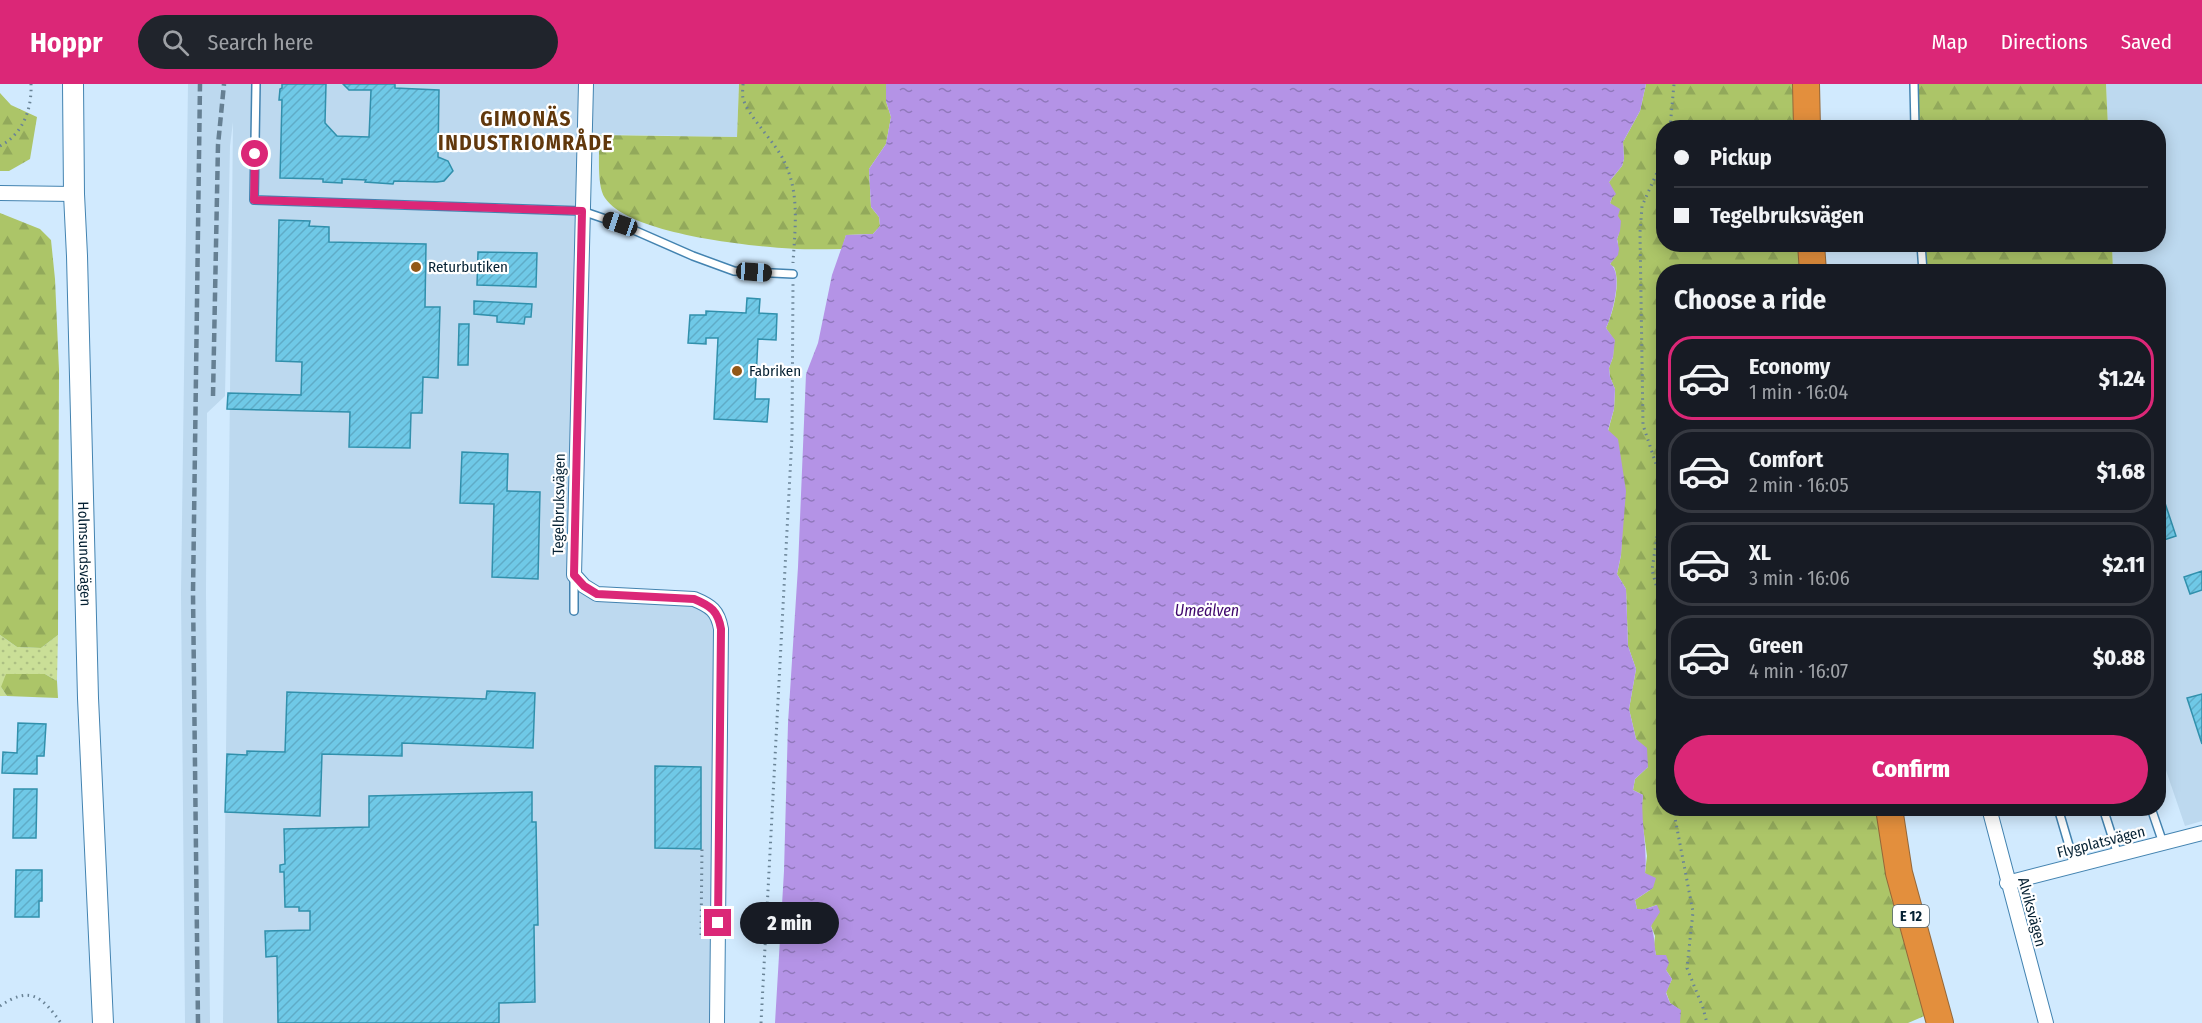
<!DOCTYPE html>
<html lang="en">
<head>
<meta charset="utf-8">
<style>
	body { margin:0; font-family:"Fira Sans Condensed",sans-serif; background:#20242c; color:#f1f3f6; height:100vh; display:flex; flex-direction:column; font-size:22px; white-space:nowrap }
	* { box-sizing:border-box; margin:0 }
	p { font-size:20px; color:#9ea1a6 }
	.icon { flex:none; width:33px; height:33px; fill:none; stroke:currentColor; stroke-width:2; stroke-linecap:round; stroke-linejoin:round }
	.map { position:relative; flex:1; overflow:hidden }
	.details { position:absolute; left:1656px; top:180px; width:510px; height:552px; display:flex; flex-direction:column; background:#171b24; border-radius:24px; box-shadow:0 3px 15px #0003 }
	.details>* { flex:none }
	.top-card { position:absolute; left:1656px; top:36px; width:510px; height:132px; border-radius:24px; box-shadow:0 3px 15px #0003; display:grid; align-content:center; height:132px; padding:0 18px; background:#171b24 }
	.end { position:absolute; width:27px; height:27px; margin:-14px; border:8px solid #db2777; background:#fff; box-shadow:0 0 0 3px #fff }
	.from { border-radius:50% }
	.bubble { position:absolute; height:42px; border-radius:21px; background:#171b24; box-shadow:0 3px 15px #0003; font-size:20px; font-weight:800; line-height:42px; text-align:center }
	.car { position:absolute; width:18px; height:36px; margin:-18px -9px; border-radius:8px; box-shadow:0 0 4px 2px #0007; background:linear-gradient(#222 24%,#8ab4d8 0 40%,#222 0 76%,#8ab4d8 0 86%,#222 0) }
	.top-card b { display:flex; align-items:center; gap:21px; height:57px; font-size:22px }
	.top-card b+b { border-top:2px solid #363941 }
	.top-card i { width:15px; height:15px; background:#f1f3f6 }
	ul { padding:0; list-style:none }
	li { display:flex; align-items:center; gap:18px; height:84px; margin:0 12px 9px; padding:0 6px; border:3px solid #363941; border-radius:24px }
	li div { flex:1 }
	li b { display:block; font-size:22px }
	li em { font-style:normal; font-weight:800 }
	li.on { border-color:#db2777 }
	li>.icon { width:54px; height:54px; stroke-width:1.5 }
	h2 { padding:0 18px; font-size:27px; line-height:72px }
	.action { display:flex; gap:12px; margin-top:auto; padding:12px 18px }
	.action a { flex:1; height:69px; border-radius:36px; background:#db2777; color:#fff; font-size:24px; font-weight:800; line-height:69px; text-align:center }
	header { display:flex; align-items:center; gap:36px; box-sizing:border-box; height:84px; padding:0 30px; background:#db2777; color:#fff }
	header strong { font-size:28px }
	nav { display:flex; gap:33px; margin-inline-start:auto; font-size:21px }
	.search { width:420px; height:54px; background:#20242c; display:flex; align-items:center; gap:15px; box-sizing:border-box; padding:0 21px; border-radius:33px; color:#9ea1a6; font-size:22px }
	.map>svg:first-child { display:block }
	.built { fill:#bdd9ef }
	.grass { fill:url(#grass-dots) }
	.forest { fill:url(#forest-firs) }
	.water { fill:url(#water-ripples) }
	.building { fill:url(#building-hatch); stroke:#3190ac; stroke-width:1.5 }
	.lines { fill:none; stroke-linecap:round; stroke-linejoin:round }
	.lane-casing { stroke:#4383b0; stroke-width:10 }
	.street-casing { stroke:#4383b0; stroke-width:16 }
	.secondary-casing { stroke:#4383b0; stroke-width:22 }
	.highway-casing { stroke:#95683a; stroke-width:28 }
	.path { stroke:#698396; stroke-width:3; stroke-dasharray:1.5 4.5; stroke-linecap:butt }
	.lane { stroke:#fff; stroke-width:7 }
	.street { stroke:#fff; stroke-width:14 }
	.secondary { stroke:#fff; stroke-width:20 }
	.highway { stroke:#e38f3d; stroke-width:26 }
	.rail { stroke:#668093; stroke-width:4.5; stroke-dasharray:9 4.5; stroke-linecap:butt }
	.route { stroke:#db2777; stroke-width:8 }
	.poi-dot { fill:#935818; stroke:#fff; stroke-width:2 }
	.labels { text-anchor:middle; stroke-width:4.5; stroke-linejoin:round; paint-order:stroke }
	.shield { fill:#fff; stroke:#506470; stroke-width:1.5 }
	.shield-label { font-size:14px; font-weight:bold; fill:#052133 }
	.poi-label { font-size:15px; fill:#052133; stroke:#fff; text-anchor:start }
	.street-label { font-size:15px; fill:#052133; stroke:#fff }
	.water-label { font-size:16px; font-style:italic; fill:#3e056c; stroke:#fff }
	.district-label { font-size:21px; font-weight:bold; letter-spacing:1.5px; fill:#61380c; stroke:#fff }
</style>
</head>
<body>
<header>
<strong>Hoppr</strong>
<div class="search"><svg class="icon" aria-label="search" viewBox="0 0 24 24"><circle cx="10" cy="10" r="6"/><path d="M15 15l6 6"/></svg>Search here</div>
<nav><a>Map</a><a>Directions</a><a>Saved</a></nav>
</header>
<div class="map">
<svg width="2202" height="939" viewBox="0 0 2202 939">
	<defs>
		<pattern id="grass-dots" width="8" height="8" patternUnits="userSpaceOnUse" patternTransform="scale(1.5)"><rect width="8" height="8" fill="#cadf97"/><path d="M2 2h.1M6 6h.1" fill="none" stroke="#acbf83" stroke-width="1.8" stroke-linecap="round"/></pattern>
		<pattern id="forest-firs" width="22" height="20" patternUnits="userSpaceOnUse" patternTransform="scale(1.5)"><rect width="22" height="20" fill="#acc568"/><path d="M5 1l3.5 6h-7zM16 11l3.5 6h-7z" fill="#92a95b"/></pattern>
		<pattern id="water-ripples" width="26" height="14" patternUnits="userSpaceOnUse" patternTransform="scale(1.5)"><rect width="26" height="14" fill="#b493e6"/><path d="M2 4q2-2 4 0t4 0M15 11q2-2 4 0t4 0" fill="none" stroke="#9078bb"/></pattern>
		<pattern id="building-hatch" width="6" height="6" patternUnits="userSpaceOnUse" patternTransform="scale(1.5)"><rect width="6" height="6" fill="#6fc9e7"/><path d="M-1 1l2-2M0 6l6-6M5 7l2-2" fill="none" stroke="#5facc7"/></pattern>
	</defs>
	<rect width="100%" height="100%" fill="#d1eafe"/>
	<path class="built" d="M 188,0 L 739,0 L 737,53 L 581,50 L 574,491 L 584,502 L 694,515 L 719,531 L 717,939 L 223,939 L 233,38 L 230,62 L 225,312 L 207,329 L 206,509 L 210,939 L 185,939 L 181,509 Z
		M 2106,0 L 2202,0 L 2202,737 L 2185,742 L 2158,663 L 2158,188 L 2113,187 L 2112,161 L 2158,160 L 2158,44 L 2108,43 Z"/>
	<path class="grass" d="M 0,551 L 17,563 L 41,564 L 58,551 L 57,597 L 45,590 L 1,603 L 7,612 L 0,612 Z"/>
	<path class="forest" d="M 739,0 L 886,0 L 886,17 L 891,33 L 886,60 L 869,85 L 871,123 L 879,133 L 880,142 L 873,150 L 846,151 L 842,165 C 822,165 802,166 782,164 C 741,161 629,149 605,114 C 596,101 600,67 599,51 L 737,53 Z
		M 1646,0 L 1806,0 L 1807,43 L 1664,44 L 1664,160 L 1811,161 L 1813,187 L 1664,188 L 1664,724 L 1889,725 L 1936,927 L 1908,939 L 1680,939 L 1680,926 L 1670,919 L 1666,908 L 1672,895 L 1656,871 L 1654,861 L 1655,852 L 1651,842 L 1657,821 L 1645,825 L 1637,825 L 1635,816 L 1653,804 L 1645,789 L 1647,772 L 1641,728 L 1643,711 L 1633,706 L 1635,695 L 1648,683 L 1636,655 L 1629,625 L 1636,585 L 1628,562 L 1626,505 L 1617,490 L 1621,471 L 1622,442 L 1608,347 L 1614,325 L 1615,305 L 1610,293 L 1609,284 L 1613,273 L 1614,256 L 1606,244 C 1613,229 1621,199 1614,183 L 1610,181 L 1618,159 L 1617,155 C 1622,143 1619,129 1610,119 L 1612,114 L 1609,98 L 1622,82 L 1624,75 L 1623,58 L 1640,27 Z
		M 1914,0 L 2106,0 L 2108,43 L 1915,43 Z
		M 0,9 L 11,21 L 37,33 L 30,75 L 9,87 L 0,87 Z
		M 0,129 L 40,145 L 51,156 L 55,195 L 59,286 L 58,551 L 41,564 L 17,563 L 0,551 Z
		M 1921,161 L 2112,161 L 2113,187 L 1923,187 Z
		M 6,590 L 45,590 L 57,597 L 58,614 L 7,612 L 1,603 Z"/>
	<path class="water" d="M 886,0 L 1646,0 L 1640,27 L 1623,58 L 1624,75 L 1622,82 L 1609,98 L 1616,110 L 1612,114 L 1610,119 L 1620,125 L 1618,132 L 1621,137 L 1620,147 L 1617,155 L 1619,165 L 1618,171 L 1610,180 C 1624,188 1612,232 1606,244 L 1615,256 L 1613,273 L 1609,284 L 1610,293 L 1615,305 L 1614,325 L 1608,346 L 1618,355 L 1626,407 L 1621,471 L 1617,490 L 1626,505 L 1628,562 L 1636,585 L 1629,625 L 1636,655 L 1647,664 L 1648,683 L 1635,695 L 1633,706 L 1643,711 C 1640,737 1648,763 1645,789 L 1656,794 L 1653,804 L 1635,816 L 1637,825 L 1645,825 L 1657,821 L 1660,828 L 1651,842 C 1655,852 1654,861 1656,871 L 1666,871 L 1669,879 L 1666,886 L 1672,895 L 1666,909 L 1670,919 L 1681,926 L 1680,939 L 775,939 L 784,787 L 788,639 L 798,483 L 806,290 L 818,259 L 832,191 L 846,151 L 873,150 L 880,142 L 879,133 L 871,123 L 869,85 L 886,60 L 891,33 L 886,17 Z"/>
	<path class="building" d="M 282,0 L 326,0 L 325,39 L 337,52 L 369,53 L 371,6 L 349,6 L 343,0 L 395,0 L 395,4 L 439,6 L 438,73 L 448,77 L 453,87 L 444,97 L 437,98 L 394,97 L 393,100 L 365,98 L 366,96 L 342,95 L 342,99 L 323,98 L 323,95 L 280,94 L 282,16 L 279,16 L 280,5 L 282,4 Z
		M 279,136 L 310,137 L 309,142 L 329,143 L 329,158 L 426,160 L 425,223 L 440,223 L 438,294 L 423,293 L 422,329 L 411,329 L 410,364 L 349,363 L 350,328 L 227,325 L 228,309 L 301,311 L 302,278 L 276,277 Z
		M 478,168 L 537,169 L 536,203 L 477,201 Z
		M 747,214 L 760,215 L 759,229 L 777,230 L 776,256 L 758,255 L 755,315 L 769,315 L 767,338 L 714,335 L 718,254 L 706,254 L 706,260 L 688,259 L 690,231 L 706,231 L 706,227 L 746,229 Z
		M 474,217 L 532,220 L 531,233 L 525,233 L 524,240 L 497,238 L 497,232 L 474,230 Z
		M 459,240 L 469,240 L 468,281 L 458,281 Z
		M 462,368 L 508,370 L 507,407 L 540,408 L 538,495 L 492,493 L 494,420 L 460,419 Z
		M 2158,398 L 2176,452 L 2158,458 Z
		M 2202,487 L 2202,506 L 2190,510 L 2184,493 Z
		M 487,607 L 535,609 L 533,664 L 402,659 L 402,672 L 322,670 L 320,732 L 225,728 L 227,670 L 247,671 L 247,667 L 285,668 L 287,608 L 486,615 Z
		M 2202,610 L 2202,660 L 2187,614 Z
		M 18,639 L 46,640 L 44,672 L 37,672 L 37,690 L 2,689 L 3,668 L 17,669 Z
		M 655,682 L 701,683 L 701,765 L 655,764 Z
		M 14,705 L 37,705 L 36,754 L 13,754 Z
		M 532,708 L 532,738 L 536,738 L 538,841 L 534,841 L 535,918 L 499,919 L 499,939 L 278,939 L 277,872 L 266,873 L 265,847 L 310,846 L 310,827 L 299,827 L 299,823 L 285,823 L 284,788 L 280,788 L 280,781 L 285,780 L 284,745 L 369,743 L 369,712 Z
		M 16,786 L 42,786 L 42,817 L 39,817 L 39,833 L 15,833 Z"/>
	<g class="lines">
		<g class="lane-casing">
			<path id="lane" d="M 256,0 L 254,116 L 582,127 L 620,140 L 693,172 L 734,187 L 793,190
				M 1914,0 L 1915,44
				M 1921,160 L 1923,188
				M 574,527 L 574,494
				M 2058,724 L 2075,782
				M 2103,724 L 2118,771
				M 2151,724 L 2163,759"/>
		</g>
		<g class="street-casing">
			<path id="street" d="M 586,0 L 574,491 L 584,502 L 597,510 L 694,515 C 711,522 718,527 721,545 L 717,939
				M 0,109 L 74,110
				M 1989,724 L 2046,939
				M 2007,799 L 2202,749"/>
		</g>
		<g class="secondary-casing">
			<g id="secondary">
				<path id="s1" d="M 73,0 L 74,110 L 77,172 L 88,614 L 103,939"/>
			</g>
		</g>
		<g class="highway-casing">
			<path id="highway" d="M 1806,0 L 1807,44
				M 1811,160 L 1813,188
				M 1889,724 L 1899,789 L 1940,939"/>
		</g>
		<path class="path" d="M 743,0 C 743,4 742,10 743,14 C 747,31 775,58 784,77 C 800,109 795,144 793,179
			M 1670,44 L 1674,0
			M 0,62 C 23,50 32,25 31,0
			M 1664,73 L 1642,122 L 1640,149 L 1643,341 L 1664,404
			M 1664,405 L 1652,486 L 1664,530
			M 1675,724 L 1675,734 L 1693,828 L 1687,884 L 1703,924 L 1707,939
			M 701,851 L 702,764
			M 0,922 C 31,901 42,913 61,939
			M 761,939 L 792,352 L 793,200"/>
		<use href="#lane" class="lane"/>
		<use href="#street" class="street"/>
		<use href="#secondary" class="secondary"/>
		<use href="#highway" class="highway"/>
		<path class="rail" d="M 213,312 L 218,61 L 224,0
			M 198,939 L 193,509 L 200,0"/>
	</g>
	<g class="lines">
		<path class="route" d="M 255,70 L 254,116 L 582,127 L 574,491 L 584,502 L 597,510 L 694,515 C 711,522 718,527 721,545 L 718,839"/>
	</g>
	<g class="poi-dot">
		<circle cx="416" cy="183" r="6"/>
		<circle cx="737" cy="287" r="6"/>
	</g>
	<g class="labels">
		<rect class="shield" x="1893" y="821" width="36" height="22" rx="4.5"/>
		<g class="shield-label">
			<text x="1911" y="837">E 12</text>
		</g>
		<g class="poi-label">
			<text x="428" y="188">Returbutiken</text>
			<text x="749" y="292">Fabriken</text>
		</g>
		<g class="street-label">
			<text transform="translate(559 420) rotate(-89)" y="5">Tegelbruksvägen</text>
			<text dy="5" stroke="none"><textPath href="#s1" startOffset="470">Holmsundsvägen</textPath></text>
			<text transform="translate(2101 758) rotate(-14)" y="5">Flygplatsvägen</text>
			<text transform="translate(2032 828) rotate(75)" y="5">Alviksvägen</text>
		</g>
		<g class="water-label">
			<text x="1207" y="532">Umeälven</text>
		</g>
		<g class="district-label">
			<text x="526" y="42">GIMONÄS<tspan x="526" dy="24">INDUSTRIOMRÅDE</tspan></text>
		</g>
	</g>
</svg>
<i class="end from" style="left:255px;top:70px"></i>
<i class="end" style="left:718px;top:839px"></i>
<div class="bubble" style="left:740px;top:818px;width:99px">2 min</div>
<i class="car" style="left:620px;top:140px;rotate:289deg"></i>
<i class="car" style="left:754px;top:188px;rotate:94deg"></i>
<div class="top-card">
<b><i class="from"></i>Pickup</b>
<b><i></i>Tegelbruksvägen</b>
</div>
<section class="details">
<h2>Choose a ride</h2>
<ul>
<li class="on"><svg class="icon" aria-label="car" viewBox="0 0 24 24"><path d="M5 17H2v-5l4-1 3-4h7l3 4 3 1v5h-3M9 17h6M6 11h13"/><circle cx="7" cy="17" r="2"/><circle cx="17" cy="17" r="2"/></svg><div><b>Economy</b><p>1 min · 16:04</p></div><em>$1.24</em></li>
<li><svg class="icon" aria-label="car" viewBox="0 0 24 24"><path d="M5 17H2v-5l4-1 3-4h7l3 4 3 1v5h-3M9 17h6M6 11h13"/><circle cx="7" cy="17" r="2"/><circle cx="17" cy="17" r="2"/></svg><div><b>Comfort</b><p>2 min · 16:05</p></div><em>$1.68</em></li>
<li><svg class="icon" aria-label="car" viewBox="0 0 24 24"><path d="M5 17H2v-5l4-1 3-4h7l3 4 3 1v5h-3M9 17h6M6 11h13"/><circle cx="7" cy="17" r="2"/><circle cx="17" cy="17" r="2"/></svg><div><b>XL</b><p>3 min · 16:06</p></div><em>$2.11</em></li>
<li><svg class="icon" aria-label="car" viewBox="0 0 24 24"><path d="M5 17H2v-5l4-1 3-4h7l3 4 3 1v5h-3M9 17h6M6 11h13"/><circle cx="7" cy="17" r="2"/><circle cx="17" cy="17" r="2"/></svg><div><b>Green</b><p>4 min · 16:07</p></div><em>$0.88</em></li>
</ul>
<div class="action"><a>Confirm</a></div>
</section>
</div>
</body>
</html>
